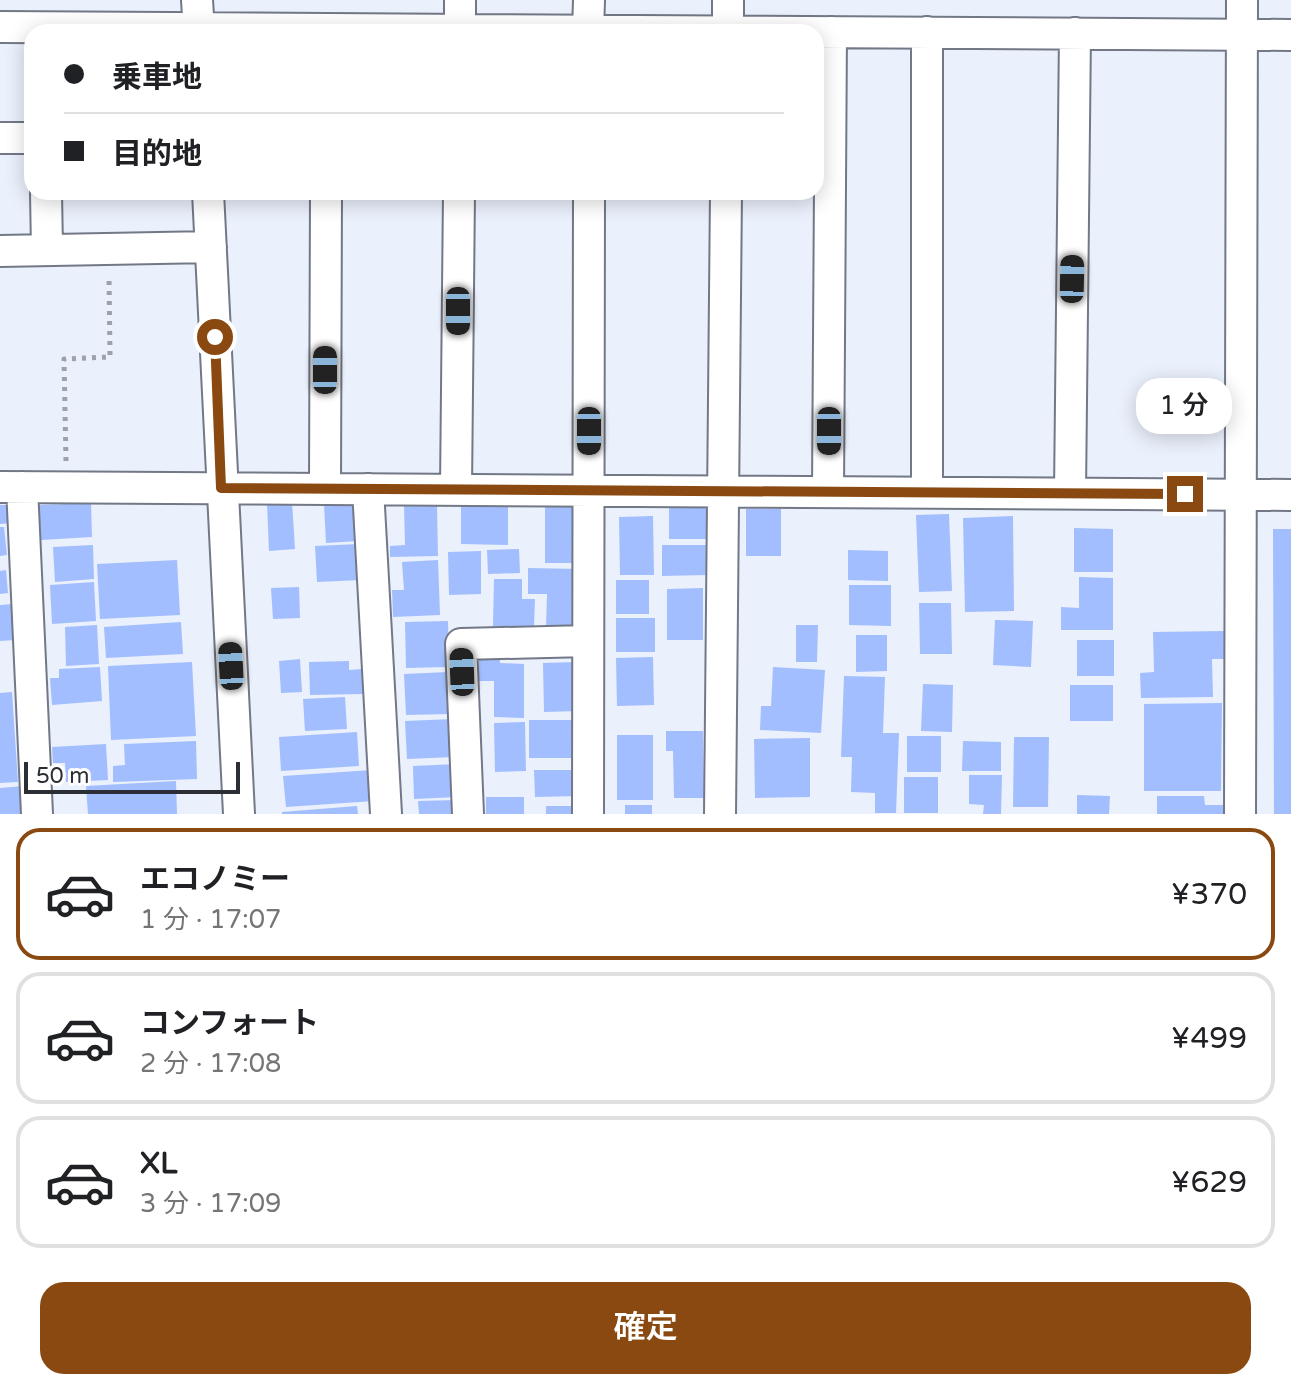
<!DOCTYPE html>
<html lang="ja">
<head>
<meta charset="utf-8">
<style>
	body { margin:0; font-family:"Varela Round","Noto Sans JP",sans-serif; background:#f6f6f6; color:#202124; height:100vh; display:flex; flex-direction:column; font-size:30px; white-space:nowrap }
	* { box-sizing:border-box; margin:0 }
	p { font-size:26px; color:#757577 }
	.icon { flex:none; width:44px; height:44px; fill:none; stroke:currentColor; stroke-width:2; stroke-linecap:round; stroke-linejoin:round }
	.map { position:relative; height:814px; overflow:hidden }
	.side { display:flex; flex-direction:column; background:#fff; flex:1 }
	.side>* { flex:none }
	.top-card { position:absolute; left:24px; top:24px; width:800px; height:176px; border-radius:24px; box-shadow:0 4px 20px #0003; display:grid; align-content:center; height:176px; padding:0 40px; background:#fff }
	.scale { position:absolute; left:24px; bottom:20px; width:216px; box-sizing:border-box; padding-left:8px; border:4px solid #2b2e34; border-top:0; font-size:22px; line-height:28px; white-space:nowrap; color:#2b2e34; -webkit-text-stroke:6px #fff; paint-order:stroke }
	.end { position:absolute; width:36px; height:36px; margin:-18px; border:10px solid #894910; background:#fff; box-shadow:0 0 0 4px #fff }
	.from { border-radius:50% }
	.bubble { position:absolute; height:56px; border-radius:24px; background:#fff; box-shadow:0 4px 20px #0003; font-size:26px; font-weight:600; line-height:56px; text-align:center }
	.car { position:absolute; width:24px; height:48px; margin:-24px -12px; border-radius:10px; box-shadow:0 0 6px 2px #0007; background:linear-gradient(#222 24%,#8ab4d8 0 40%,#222 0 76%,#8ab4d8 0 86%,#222 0) }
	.top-card b { display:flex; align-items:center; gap:28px; height:76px; font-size:30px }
	.top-card b+b { border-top:2px solid #e0e0e0 }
	.top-card i { width:20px; height:20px; background:#202124 }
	ul { padding:14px 0 0; list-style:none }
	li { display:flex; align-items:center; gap:24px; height:132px; margin:0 16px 12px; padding:0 24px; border:4px solid #e0e0e0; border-radius:24px }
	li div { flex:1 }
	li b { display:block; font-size:30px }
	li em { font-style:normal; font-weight:600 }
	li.active { border-color:#894910 }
	li>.icon { width:72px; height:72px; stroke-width:1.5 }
	.button { display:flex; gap:16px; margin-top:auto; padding:16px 40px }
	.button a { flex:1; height:92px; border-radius:24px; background:#894910; color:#fff; font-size:32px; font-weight:600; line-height:92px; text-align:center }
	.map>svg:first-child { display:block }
	.building { fill:#a2befe }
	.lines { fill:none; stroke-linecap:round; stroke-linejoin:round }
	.minor-casing { stroke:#727886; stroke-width:34 }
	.path { stroke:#9ca1aa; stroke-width:5; stroke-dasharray:4 6; stroke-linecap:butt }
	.minor { stroke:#fff; stroke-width:30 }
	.route { stroke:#894910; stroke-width:10 }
</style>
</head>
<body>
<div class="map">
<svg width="1291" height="814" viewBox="0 0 1291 814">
	<rect width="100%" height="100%" fill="#eaf0fc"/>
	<path class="building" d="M 292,502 L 295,549 L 269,551 L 267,503 Z
		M 356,502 L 359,541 L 326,543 L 324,504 Z
		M 91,503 L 92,537 L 41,540 L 39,505 Z
		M 461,503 L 508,503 L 508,545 L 461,544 Z
		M 404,504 L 437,504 L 438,556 L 390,557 L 390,546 L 405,545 Z
		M 0,505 L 10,505 L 11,523 L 0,524 Z
		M 545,507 L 577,507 L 576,563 L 545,563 Z
		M 669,507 L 706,507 L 706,539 L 669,539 Z
		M 746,509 L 781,509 L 781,556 L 746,556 Z
		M 949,514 L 952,591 L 919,592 L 916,515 Z
		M 653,516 L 654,575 L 620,575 L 619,517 Z
		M 1013,516 L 1014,611 L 965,612 L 963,518 Z
		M 0,527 L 4,527 L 7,555 L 0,556 Z
		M 1074,528 L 1113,529 L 1113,572 L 1074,572 Z
		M 1273,529 L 1291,529 L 1291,814 L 1274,814 Z
		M 359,544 L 361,580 L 317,582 L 315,546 Z
		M 93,545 L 94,579 L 55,582 L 53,547 Z
		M 662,545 L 708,545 L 708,575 L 662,576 Z
		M 519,549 L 520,573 L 488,574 L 487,550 Z
		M 848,550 L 888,551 L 888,581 L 848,580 Z
		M 481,551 L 481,594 L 449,595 L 448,552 Z
		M 177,560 L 180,615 L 100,619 L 97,564 Z
		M 438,560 L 440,615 L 393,617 L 392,590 L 404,590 L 402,562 Z
		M 528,568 L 579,569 L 579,629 L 546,629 L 547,594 L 528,594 Z
		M 6,570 L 8,593 L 0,594 L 0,571 Z
		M 1079,577 L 1113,578 L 1113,630 L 1061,630 L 1061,607 L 1079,608 Z
		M 494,579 L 522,579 L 522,599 L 535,599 L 534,626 L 493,626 Z
		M 616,580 L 649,580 L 649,614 L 616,614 Z
		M 94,582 L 96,621 L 52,624 L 50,585 Z
		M 849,585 L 891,585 L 891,626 L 849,625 Z
		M 299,587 L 300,618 L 273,619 L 271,588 Z
		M 703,588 L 703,640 L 667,640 L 667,589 Z
		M 919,603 L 951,603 L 952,654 L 920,654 Z
		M 13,604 L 15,640 L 0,641 L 0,605 Z
		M 616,618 L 655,618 L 655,652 L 616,652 Z
		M 995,620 L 1033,621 L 1031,667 L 993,665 Z
		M 448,621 L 449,667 L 406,668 L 405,622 Z
		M 181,622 L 183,654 L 106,658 L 104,627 Z
		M 97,625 L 99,664 L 66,666 L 65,627 Z
		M 796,625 L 818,625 L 817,662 L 796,662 Z
		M 1226,631 L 1227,659 L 1212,659 L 1213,697 L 1141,698 L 1140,673 L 1154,672 L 1153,632 Z
		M 856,635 L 887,635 L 887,671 L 856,672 Z
		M 1077,640 L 1114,640 L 1114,676 L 1077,676 Z
		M 500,656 L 500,663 L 524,664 L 524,718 L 494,717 L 494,681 L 479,681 L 479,657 Z
		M 653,657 L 654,705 L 617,706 L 616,658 Z
		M 300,659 L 302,692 L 281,693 L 279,661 Z
		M 349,661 L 349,670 L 362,669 L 363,694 L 310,695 L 309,662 Z
		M 192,662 L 196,736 L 111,740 L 108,666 Z
		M 577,662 L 579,711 L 544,712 L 543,663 Z
		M 100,667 L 102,701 L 52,705 L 50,678 L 59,678 L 59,669 Z
		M 773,667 L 825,670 L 821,733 L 760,730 L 761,706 L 771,706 Z
		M 448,672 L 449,714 L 406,715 L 404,674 Z
		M 844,676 L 885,677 L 883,733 L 899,733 L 896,813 L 875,813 L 875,793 L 851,792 L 852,757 L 841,757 Z
		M 923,684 L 953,685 L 952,732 L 921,731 Z
		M 1070,685 L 1113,685 L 1113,721 L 1070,721 Z
		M 12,692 L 18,782 L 0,783 L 0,693 Z
		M 345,697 L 347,729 L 305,731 L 303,699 Z
		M 1222,703 L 1221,791 L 1144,791 L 1144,704 Z
		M 453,719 L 454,757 L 407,759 L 405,721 Z
		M 529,720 L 579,720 L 579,758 L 529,758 Z
		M 525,722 L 526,771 L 495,772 L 494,723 Z
		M 666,731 L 703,731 L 704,798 L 674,798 L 673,751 L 666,751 Z
		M 357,732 L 359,766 L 281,771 L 279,737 Z
		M 617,735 L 653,735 L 653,800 L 617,800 Z
		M 907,736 L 941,736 L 941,772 L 907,772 Z
		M 1014,737 L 1049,737 L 1048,807 L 1013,807 Z
		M 810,738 L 810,797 L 755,798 L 754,739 Z
		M 196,741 L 197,779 L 113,782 L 113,766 L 125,765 L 124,744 Z
		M 963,741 L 1001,742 L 1001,771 L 962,771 Z
		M 106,744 L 108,780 L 66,782 L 65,763 L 53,763 L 52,747 Z
		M 457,764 L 458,797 L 414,799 L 413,766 Z
		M 372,770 L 374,801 L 286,807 L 283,776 Z
		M 534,770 L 578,770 L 579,796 L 535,797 Z
		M 969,775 L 1002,775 L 1001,814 L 983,814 L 984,805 L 969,804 Z
		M 904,777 L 938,777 L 938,813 L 904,813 Z
		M 176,781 L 177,814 L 88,814 L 86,786 Z
		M 23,786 L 24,814 L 0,814 L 0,788 Z
		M 1077,795 L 1110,796 L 1109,814 L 1077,814 Z
		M 1157,796 L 1204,796 L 1205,805 L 1224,805 L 1224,814 L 1157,814 Z
		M 486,797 L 524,797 L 524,814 L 486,814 Z
		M 457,800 L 457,814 L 419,814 L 418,801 Z
		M 625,805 L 652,805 L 652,814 L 625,814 Z
		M 357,806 L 358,814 L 282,814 L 282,812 Z
		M 546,806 L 576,806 L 577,814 L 546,814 Z"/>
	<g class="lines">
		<g class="minor-casing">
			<path id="minor" d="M 197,0 L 199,32
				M 0,27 L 1291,35
				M 460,32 L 460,0
				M 588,32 L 589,0
				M 728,32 L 728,0
				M 927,32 L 927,492
				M 0,138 L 32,138
				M 46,192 L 47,250
				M 208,192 L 239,814
				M 0,251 L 211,247
				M 0,487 L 1291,495
				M 22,487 L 37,814
				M 325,488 L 326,192
				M 368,489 L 386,814
				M 456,489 L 459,192
				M 828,492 L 831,32
				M 1070,493 L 1075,33
				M 468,814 L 461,644 L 588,641
				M 588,814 L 589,192
				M 720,814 L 726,192
				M 1240,814 L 1242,0"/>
		</g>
		<path class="path" d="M 66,461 L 64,359 L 110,357 L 109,275"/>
		<use href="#minor" class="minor"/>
	</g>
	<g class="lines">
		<path class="route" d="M 215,337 L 221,488 L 1185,494"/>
	</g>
</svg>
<div class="scale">50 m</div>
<i class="end from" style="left:215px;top:337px"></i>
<i class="end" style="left:1185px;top:494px"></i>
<div class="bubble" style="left:1136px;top:378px;width:96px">1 分</div>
<i class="car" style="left:1072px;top:279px;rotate:1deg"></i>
<i class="car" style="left:458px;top:311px;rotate:180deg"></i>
<i class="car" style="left:325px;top:370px;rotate:0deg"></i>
<i class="car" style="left:589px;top:431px;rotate:180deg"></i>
<i class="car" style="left:829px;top:431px;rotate:180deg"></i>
<i class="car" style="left:231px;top:666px;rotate:357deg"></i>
<i class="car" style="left:462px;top:672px;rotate:358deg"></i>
<div class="top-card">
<b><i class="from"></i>乗車地</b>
<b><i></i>目的地</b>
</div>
</div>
<section class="side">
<ul>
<li class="active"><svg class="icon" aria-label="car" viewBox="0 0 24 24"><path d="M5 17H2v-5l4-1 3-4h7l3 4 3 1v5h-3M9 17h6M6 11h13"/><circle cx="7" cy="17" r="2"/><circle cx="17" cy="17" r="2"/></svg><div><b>エコノミー</b><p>1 分 · 17:07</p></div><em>¥370</em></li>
<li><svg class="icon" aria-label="car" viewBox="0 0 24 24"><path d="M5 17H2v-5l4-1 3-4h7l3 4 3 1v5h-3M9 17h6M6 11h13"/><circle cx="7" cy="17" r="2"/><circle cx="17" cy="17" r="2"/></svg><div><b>コンフォート</b><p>2 分 · 17:08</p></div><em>¥499</em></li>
<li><svg class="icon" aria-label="car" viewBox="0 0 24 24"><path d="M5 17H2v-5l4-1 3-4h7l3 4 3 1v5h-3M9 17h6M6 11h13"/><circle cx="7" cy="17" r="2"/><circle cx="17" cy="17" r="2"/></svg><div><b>XL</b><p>3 分 · 17:09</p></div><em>¥629</em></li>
</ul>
<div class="button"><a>確定</a></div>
</section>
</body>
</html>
